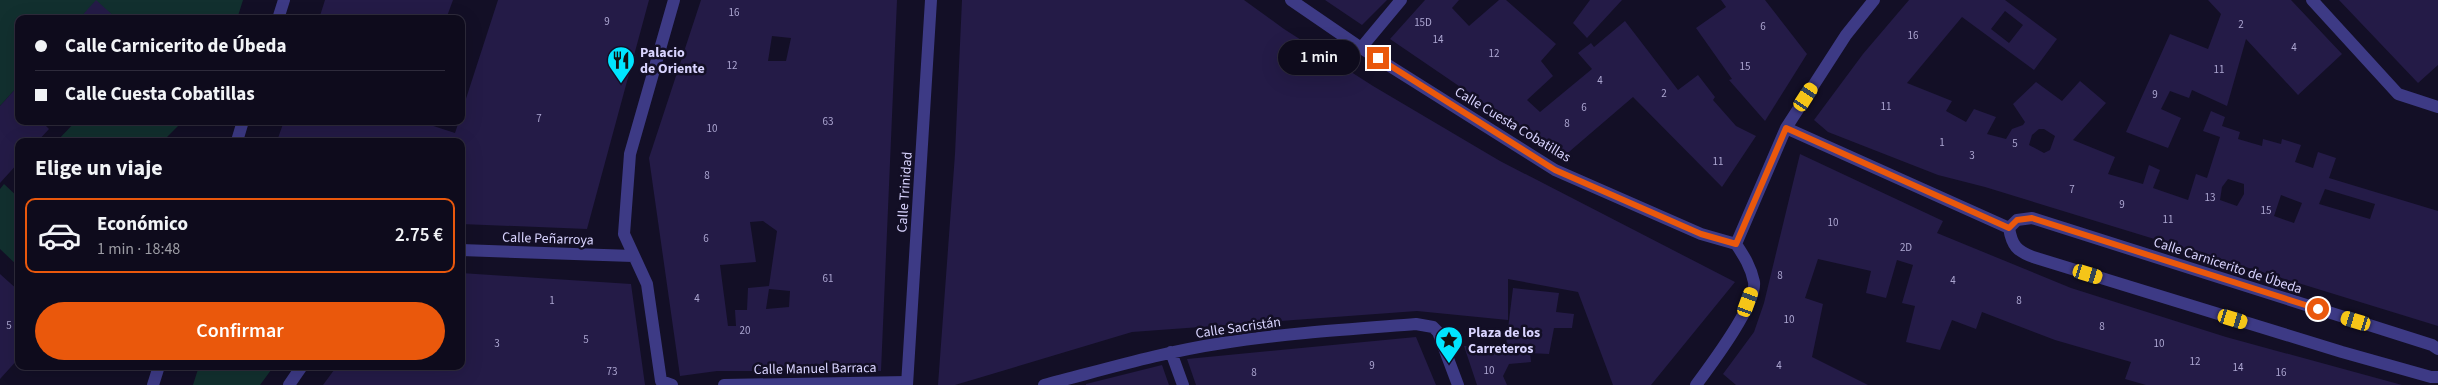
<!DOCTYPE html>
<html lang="es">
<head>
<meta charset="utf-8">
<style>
	body { margin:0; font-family:"Source Sans 3",sans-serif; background:#171425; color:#f1f3f6; height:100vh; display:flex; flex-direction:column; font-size:19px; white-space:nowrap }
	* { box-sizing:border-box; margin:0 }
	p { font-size:16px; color:#9b9ba3 }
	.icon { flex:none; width:28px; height:28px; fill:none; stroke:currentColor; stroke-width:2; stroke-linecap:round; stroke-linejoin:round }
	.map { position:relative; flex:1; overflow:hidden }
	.panel { position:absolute; left:15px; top:138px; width:450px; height:232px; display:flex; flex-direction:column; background:#0e0b1c; border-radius:10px; box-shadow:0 5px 20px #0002,0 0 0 1px #2e2b3b }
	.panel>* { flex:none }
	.hud { position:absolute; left:15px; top:15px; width:450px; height:110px; border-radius:10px; box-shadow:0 5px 20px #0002,0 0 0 1px #2e2b3b; display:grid; align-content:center; height:110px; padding:0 20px; background:#0e0b1c }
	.end { position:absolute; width:22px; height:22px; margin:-11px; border:6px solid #ea580c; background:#fff; box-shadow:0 0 0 2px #fff }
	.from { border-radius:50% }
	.bubble { position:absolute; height:35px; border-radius:18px; background:#0e0b1c; box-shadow:0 5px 20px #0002,0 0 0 1px #2e2b3b; font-size:16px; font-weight:600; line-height:35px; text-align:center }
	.car { position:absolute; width:15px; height:30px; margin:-15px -8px; border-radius:6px; box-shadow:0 0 4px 1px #0007; background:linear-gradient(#f5c518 24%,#345 0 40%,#f5c518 0 76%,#345 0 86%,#f5c518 0) }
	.hud b { display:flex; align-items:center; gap:18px; height:48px; font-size:19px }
	.hud b+b { border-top:1px solid #2e2b3b }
	.hud i { width:12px; height:12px; background:#f1f3f6 }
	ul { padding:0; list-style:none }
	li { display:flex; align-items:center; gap:15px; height:75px; margin:0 10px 8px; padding:0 10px; border:2px solid transparent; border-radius:10px }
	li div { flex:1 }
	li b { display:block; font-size:19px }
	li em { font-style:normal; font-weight:600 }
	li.active { border-color:#ea580c }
	li>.icon { width:45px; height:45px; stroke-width:1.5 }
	h2 { padding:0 20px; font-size:22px; line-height:60px }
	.action { display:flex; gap:10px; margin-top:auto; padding:10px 20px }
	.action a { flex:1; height:58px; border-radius:30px; background:#ea580c; color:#fff; font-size:20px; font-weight:600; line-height:58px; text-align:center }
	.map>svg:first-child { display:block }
	.green { fill:#12302f }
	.building { fill:#241b47; fill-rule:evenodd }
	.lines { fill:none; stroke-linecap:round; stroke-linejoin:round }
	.minor { stroke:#3d3a85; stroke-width:12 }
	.tertiary { stroke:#3d3a85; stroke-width:12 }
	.route { stroke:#ea580c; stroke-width:6 }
	.labels { text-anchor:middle; stroke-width:5; stroke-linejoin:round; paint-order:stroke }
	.number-label { font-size:11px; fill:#aca6d1 }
	.poi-label { font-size:14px; font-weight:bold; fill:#d9d4ff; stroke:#130f26; text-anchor:start }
	.street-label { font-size:14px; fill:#d9d4ff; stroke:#130f26 }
</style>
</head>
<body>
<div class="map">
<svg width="2438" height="385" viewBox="0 0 2438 385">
	<rect width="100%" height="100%" fill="#130f26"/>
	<path class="green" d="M 0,0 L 243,0 L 237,19 L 19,19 L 19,85 L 0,106 Z
		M 76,121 L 177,121 L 180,124 L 163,141 L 57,141 Z
		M 4,184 L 19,198 L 19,267 L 0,249 L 0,189 Z
		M 199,366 L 274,366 L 260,385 L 193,385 Z"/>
	<path class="building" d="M 96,0 L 117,19 L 79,19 Z
		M 325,0 L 453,0 L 446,19 L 319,19 Z
		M 498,0 L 649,0 L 587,229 L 461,224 L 461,141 L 277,141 L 284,121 L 418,121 L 455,133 L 459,121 L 461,121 L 461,114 Z
		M 701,0 L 897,0 L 881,371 L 717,371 L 680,376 L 649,158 ZM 772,36 L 791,38 L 786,61 L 768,61 ZM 763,221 L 777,231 L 769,286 L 748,288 L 747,310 L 735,310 L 736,326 L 728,326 L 720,265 L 756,262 L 750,222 ZM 769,289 L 790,291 L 789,307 L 766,309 Z
		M 962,0 L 1244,0 L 1284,29 L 1373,86 L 1500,161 L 1735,282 L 1651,385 L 1613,385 L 1578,292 L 1508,279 L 1508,320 L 1417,311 L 1132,332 L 955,385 L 938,385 L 955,154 Z
		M 1325,0 L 1387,0 L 1362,25 Z
		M 1425,0 L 1459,0 L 1452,8 L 1469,26 L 1499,0 L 1506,0 L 1556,44 L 1541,61 L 1553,76 L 1527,100 L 1540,112 L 1592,69 L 1578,53 L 1591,43 L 1594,47 L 1625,21 L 1678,90 L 1698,75 L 1715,97 L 1713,100 L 1736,126 L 1756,136 L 1722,187 L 1633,97 L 1563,157 L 1390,39 Z
		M 1590,0 L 1622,0 L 1587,38 L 1573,23 Z
		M 1721,0 L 1765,0 L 1807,54 L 1765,121 L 1729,80 L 1732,79 L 1696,28 L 1726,7 Z
		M 1909,0 L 2005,0 L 2057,39 L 2034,70 L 1962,17 L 1907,83 L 1952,101 L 1946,111 L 1966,122 L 1974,109 L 1996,117 L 1987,134 L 2006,139 L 2012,129 L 2023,125 L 2025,122 L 2013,104 L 2036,82 L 2062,101 L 2080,81 L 2106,103 L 2073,140 L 2115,157 L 2108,174 L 2143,184 L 2149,165 L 2160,170 L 2153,188 L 2188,200 L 2196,174 L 2207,178 L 2220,137 L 2203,131 L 2211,111 L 2225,117 L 2222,126 L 2240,132 L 2238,139 L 2262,146 L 2263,139 L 2281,144 L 2282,139 L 2301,145 L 2295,162 L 2313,168 L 2318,152 L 2336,158 L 2329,178 L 2438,211 L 2438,326 L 1985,187 L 1938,175 L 1828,132 L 1814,120 L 1863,54 ZM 2005,11 L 2023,25 L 2009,43 L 1991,29 ZM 2044,129 L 2055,136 L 2050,150 L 2044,153 L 2029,145 L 2032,135 L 2039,129 ZM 2228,179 L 2244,184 L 2244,194 L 2237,206 L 2220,200 L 2222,187 ZM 2325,189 L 2375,204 L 2370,219 L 2319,204 ZM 2281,195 L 2302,203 L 2294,223 L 2274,216 Z
		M 2208,0 L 2291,0 L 2342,54 L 2298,95 L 2246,39 L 2227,106 L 2192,90 L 2189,98 L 2170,91 L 2161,109 L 2181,118 L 2168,148 L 2126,132 L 2170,34 L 2208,49 L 2221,14 Z
		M 2339,0 L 2438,0 L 2438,65 L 2418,83 Z
		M 19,85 L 19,121 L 48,121 L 45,125 L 49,129 L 38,141 L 19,141 L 19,162 L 0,183 L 0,106 Z
		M 1800,154 L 1943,221 L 1937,233 L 2071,288 L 2226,337 L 2402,385 L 2146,385 L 2125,379 L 2131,362 L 2055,340 L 1982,312 L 1976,329 L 1952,320 L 1940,350 L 1906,342 L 1915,306 L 1902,303 L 1913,265 L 1897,260 L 1886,298 L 1866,293 L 1871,271 L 1818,259 L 1805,298 L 1823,304 L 1812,357 L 1868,385 L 1736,385 L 1723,374 L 1754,332 L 1764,303 Z
		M 461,273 L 631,284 L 645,385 L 323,385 L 337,366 L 461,366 Z
		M 0,274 L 19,291 L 19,358 L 0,379 Z
		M 1513,288 L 1559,293 L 1556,312 L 1574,314 L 1572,328 L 1554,328 L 1549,354 L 1530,353 L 1531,362 L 1509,364 L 1503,376 L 1507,385 L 1477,385 L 1464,346 L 1506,345 Z
		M 1416,337 L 1436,385 L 1196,385 L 1187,359 Z
		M 1162,365 L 1169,385 L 1086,385 L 1086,384 Z"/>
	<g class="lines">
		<path class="minor" d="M 1291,0 L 1361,48 L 1555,170 L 1701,234 L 1736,244
			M 2312,0 L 2398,94 L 2438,107
			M 278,19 L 284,0
			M 1361,48 L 1401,0
			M 1786,128 L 2009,228
			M 237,141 L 243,121
			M 1736,244 L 1786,128 L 1846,35 L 1874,0
			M 461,250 L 633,256
			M 2438,349 L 2432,345 L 2032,218 L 2017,220 L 2009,228 C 2012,246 2017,251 2033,257 L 2342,352 L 2431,377 L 2438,377
			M 1171,352 L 1183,385
			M 153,385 L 159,366
			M 289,385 L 302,366
			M 672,385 L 661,381 L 647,284 L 624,234 L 630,154 L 674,0
			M 724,385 L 907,382
			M 1044,385 C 1103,370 1162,352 1223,343 C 1287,333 1352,329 1416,324 L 1433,327 L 1438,332 L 1458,385
			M 1696,385 C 1710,366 1757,304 1754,282 C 1751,267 1744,256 1736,244"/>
		<path class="tertiary" d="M 907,385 L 931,0"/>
	</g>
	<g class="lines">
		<path class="route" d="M 1378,58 L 1555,170 L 1701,234 L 1736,244 L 1786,128 L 2009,228 L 2017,220 L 2032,218 L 2318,309"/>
	</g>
	<defs>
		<g id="restaurant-pin" transform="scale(1.4375)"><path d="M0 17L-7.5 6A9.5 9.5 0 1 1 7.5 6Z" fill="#00e5ff" stroke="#130f26"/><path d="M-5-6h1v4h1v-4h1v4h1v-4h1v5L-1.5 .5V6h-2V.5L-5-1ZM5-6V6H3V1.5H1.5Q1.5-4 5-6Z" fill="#111"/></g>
		<g id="sight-pin" transform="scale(1.4375)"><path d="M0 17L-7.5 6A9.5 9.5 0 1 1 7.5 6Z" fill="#00e5ff" stroke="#130f26"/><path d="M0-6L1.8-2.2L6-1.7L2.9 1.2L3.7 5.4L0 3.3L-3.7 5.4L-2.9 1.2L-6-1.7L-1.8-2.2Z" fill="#111"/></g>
	</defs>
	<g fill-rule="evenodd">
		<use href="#restaurant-pin" x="621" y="60"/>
		<use href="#sight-pin" x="1449" y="340"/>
	</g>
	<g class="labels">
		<g class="number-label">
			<text x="734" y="16">16</text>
			<text x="607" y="25">9</text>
			<text x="1423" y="26">15D</text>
			<text x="2241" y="28">2</text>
			<text x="1763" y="30">6</text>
			<text x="1913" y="39">16</text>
			<text x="1438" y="43">14</text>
			<text x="2294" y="51">4</text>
			<text x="1494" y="57">12</text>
			<text x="732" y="69">12</text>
			<text x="1745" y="70">15</text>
			<text x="2219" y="73">11</text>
			<text x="1600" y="84">4</text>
			<text x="1664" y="97">2</text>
			<text x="2155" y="98">9</text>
			<text x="1886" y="110">11</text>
			<text x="1584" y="111">6</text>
			<text x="539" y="122">7</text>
			<text x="828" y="125">63</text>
			<text x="1567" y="127">8</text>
			<text x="712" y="132">10</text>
			<text x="1942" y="146">1</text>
			<text x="2015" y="147">5</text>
			<text x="1972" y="159">3</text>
			<text x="1718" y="165">11</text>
			<text x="707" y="179">8</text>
			<text x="2072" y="193">7</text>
			<text x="2210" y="201">13</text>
			<text x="2122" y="208">9</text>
			<text x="2266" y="214">15</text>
			<text x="2168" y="223">11</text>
			<text x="1833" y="226">10</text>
			<text x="706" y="242">6</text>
			<text x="1906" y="251">2D</text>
			<text x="1780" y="279">8</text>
			<text x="828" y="282">61</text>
			<text x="1953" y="284">4</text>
			<text x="697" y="302">4</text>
			<text x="552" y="304">1</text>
			<text x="2019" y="304">8</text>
			<text x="1789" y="323">10</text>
			<text x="9" y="329">5</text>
			<text x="2102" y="330">8</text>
			<text x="745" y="334">20</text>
			<text x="586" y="343">5</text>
			<text x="497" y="347">3</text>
			<text x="2159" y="347">10</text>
			<text x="2195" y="365">12</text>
			<text x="1372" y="369">9</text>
			<text x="1779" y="369">4</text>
			<text x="2238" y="371">14</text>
			<text x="1489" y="374">10</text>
			<text x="612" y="375">73</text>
			<text x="1254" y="376">8</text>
			<text x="2281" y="376">16</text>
		</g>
		<g class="poi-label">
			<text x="640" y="57">Palacio<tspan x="640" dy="16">de Oriente</tspan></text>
			<text x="1468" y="337">Plaza de los<tspan x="1468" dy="16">Carreteros</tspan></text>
		</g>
		<g class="street-label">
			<text transform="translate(1513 124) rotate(31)" y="5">Calle Cuesta Cobatillas</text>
			<text transform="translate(904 192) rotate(-86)" y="5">Calle Trinidad</text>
			<text transform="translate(548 238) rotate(2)" y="5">Calle Peñarroya</text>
			<text transform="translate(2228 265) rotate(18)" y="5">Calle Carnicerito de Úbeda</text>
			<text transform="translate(1238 327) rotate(-8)" y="5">Calle Sacristán</text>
			<text transform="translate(815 368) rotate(-1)" y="5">Calle Manuel Barraca</text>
		</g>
	</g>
</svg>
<i class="end from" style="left:2318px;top:309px"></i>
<i class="end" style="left:1378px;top:58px"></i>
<div class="bubble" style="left:1278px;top:40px;width:82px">1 min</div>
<i class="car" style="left:1806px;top:97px;rotate:33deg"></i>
<i class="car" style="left:2088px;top:274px;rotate:107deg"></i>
<i class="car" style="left:1748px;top:302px;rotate:20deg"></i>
<i class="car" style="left:2233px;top:319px;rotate:107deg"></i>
<i class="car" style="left:2356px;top:321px;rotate:287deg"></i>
<div class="hud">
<b><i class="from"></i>Calle Carnicerito de Úbeda</b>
<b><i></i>Calle Cuesta Cobatillas</b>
</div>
<section class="panel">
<h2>Elige un viaje</h2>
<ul>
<li class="active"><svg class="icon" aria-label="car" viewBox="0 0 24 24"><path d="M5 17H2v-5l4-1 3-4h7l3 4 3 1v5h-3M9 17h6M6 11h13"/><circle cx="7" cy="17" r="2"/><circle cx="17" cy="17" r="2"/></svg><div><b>Económico</b><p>1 min · 18:48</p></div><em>2.75 €</em></li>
</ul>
<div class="action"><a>Confirmar</a></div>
</section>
</div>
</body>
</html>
